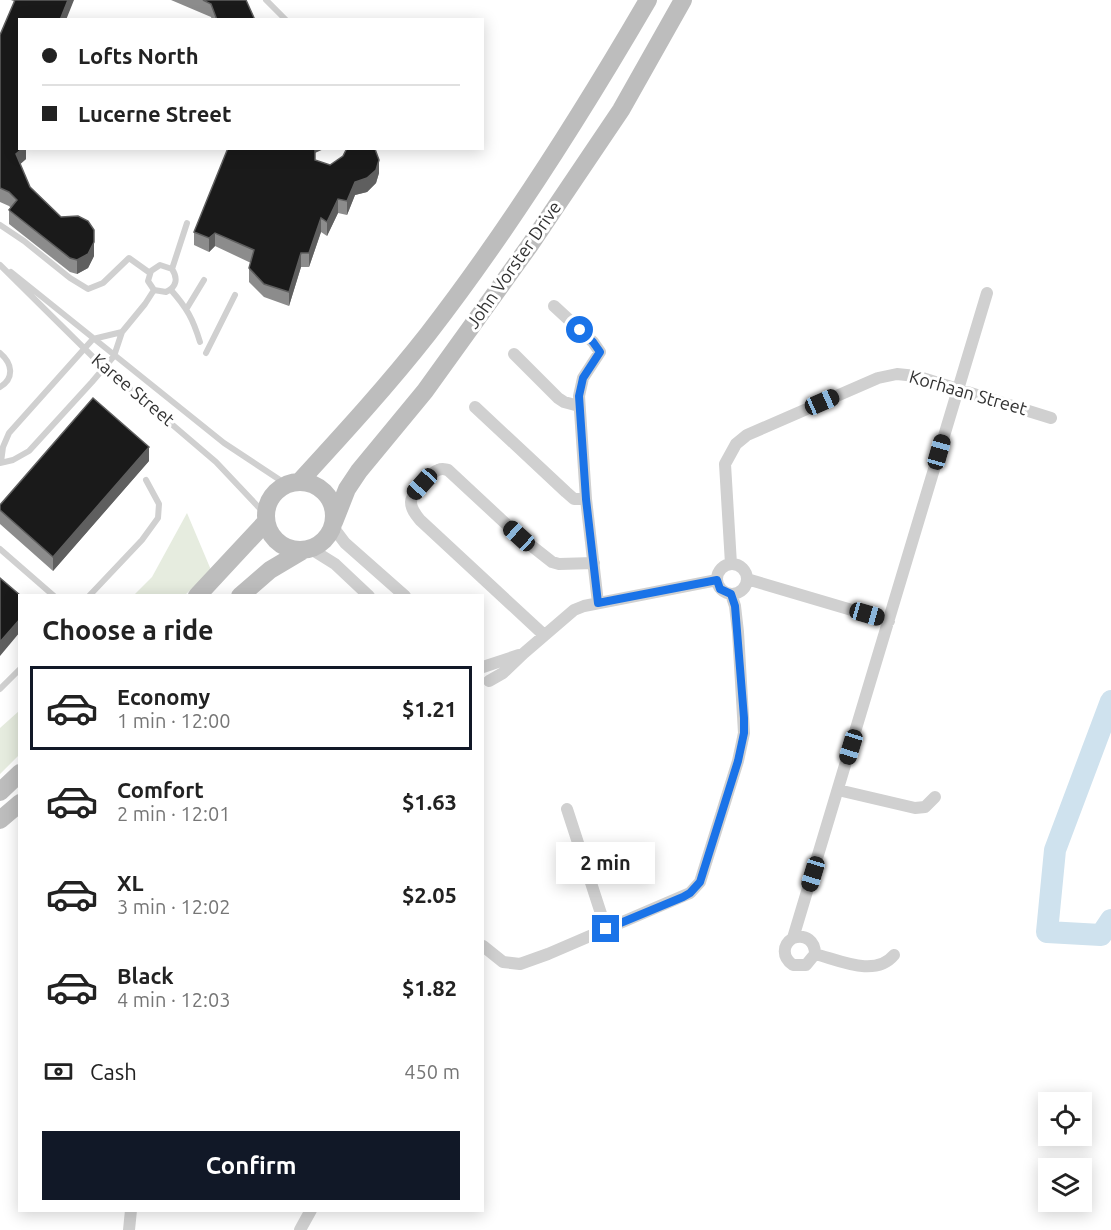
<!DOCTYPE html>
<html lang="en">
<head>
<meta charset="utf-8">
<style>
	body { margin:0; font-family:Ubuntu,sans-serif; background:#f2f2f2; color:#222; height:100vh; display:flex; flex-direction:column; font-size:22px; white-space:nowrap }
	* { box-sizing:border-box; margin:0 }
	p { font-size:20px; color:#767676 }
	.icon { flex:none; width:33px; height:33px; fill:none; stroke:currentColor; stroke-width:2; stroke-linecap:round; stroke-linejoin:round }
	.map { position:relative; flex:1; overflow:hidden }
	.sheet { position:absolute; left:18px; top:594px; width:466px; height:618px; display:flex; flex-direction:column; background:#fff; border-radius:0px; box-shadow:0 3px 15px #0003 }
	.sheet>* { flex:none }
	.top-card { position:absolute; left:18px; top:18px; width:466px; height:132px; border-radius:0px; box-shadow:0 3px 15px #0003; display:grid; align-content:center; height:132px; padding:0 24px; background:#fff }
	.controls { position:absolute; left:1038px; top:1092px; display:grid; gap:12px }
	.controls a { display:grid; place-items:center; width:54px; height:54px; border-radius:0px; background:#fff; box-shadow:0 3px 15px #0003; font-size:30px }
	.end { position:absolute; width:27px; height:27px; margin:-14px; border:8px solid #1a73e8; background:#fff; box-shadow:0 0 0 3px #fff }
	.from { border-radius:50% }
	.bubble { position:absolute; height:42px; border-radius:0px; background:#fff; box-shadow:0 3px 15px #0003; font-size:20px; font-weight:600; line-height:42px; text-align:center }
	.car { position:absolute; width:18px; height:36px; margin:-18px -9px; border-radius:8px; box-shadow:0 0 4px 2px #0007; background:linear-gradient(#222 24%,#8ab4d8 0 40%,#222 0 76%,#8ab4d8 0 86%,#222 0) }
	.top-card b { display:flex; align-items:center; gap:21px; height:57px; font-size:22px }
	.top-card b+b { border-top:2px solid #e0e0e0 }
	.top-card i { width:15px; height:15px; background:#222 }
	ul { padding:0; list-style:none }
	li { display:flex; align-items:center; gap:18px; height:84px; margin:0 12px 9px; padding:0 12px; border:3px solid transparent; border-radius:0px }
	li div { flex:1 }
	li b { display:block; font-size:22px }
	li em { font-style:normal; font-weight:600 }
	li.active { border-color:#111827 }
	li>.icon { width:54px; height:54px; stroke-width:1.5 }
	h2 { padding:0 24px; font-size:27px; line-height:72px }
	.pay { display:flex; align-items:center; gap:15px; height:66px; padding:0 24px; font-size:22px }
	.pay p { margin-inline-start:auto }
	.cta { display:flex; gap:12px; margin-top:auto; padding:12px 24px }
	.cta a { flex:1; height:69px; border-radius:0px; background:#111827; color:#fff; font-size:24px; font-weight:600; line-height:69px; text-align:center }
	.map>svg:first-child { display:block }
	.green { fill:#e6ecdf }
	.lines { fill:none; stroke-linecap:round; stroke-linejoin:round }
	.river { stroke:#cfe2ee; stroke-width:22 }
	.lane { stroke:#d0d0d0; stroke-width:6 }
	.street { stroke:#d0d0d0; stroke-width:12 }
	.secondary { stroke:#bdbdbd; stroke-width:18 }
	.wall { fill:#8c8c8c }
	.shaded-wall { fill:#5f5f5f }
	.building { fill:#1a1a1a; stroke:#5f5f5f; stroke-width:1.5 }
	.route { stroke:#1a73e8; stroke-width:8 }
	.labels { text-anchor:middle; stroke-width:6; stroke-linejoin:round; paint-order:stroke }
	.street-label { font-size:18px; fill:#333; stroke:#fff }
</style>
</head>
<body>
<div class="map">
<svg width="1111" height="1230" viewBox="0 0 1111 1230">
	<rect width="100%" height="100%" fill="#fff"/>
	<path class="green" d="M 187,513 L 211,570 L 185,595 L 133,596 L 152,577 Z
		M 19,711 L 19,755 L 0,774 L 0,728 Z"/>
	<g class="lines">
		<path class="river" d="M 1111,701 L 1055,850 L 1047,932 L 1101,935 L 1111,920"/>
		<path class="lane" d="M 266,0 L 286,20
			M 0,225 L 24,241 L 70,278 L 88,289 L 103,283 L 129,258 L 150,273
			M 0,265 L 93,357 L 216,462 L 265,514
			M 172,269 L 160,265 L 151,271 L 148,281 L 154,290 L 166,292 C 177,287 178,278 172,269 L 187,223
			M 11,272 L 224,443 L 286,484
			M 171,290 C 187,308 193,319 200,342
			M 187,308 L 204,280
			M 0,353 C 12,363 15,378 0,387
			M 206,353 L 235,295
			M 1,462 L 3,447 L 9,433 L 93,339 L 122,332
			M 0,463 L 13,460 L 29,451 L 92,382 L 114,356 L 122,332 L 145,304 L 154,290
			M 0,549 L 54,596
			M 89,596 L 142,540 L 158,518 L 159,504 L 146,480
			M 0,689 L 20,669"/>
		<path class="street" d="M 554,306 L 593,342 L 600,352 L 583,378 L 579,396 L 586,499 L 598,603
			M 514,354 L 558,398 L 564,402 L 579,406
			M 475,407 L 566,492 L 574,499 L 586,499
			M 333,527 L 345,543 L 405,596
			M 311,549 L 335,564 L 369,596
			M 731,564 L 725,464 L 736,444 L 747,435 L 878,378 L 897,374 L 916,376 L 1051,418
			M717 579a15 15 0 1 1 30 0a15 15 0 1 1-30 0Z
			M 747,579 L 889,621
			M 544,635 L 420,520 C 416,515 411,509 411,502 C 411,494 431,472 438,470 C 443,468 443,469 448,470 L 519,536 L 552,562 L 559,564 L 594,563
			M 483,667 L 519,655
			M 489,681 L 503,673 L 524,653 L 574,610 L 584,606 L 717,580
			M 838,790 L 915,808 L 925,807 L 935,797
			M 567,809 L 606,929
			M 793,938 C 806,934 815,941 815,954 L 806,965 L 793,965 C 782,957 782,945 793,938 L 987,293
			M 483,946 L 503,962 L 520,964 L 548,954 L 683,896 L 690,893 L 700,882 L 738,761 L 744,733 L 738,632 L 735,606 L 731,594
			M 815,954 C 839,960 875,978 894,955
			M 129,1230 L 131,1210
			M 300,1230 L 311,1210"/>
		<path class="secondary" d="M 300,481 C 344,433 388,385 428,334 C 510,228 581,115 648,0
			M266 516a34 34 0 1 1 68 0a34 34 0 1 1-68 0Z
			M 334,522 L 347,489 L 359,471 L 425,391 L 530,245 L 621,110 L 683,0
			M 197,596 L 265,523
			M 240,596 L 270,570 L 302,551
			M 0,792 L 20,773
			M 0,820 L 20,803"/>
	</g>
	<path class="wall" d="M 11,0 L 74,0 L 20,20 L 20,148 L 26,148 L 26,159 L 20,164 L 30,187 L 94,256 L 88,268 L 77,274 L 70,272 L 9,224 L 9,210 L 11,208 L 9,206 L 0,202 L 0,35 L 15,2 Z
		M 171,0 L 246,0 L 255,20 L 212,20 L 211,17 Z
		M 315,153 L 315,160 L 330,165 L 379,173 L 376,183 L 367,192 L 355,195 L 347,215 L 338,213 L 327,236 L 321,232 L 309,267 L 301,267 L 289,306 L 264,297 L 249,282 L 249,268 L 251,263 L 215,246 L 209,252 L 194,245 L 194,232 Z
		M 149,461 L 53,571 L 0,524 L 0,505 Z"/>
	<path class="shaded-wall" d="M 68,0 L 74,0 L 66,20 L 60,20 Z
		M 23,148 L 26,148 L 26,159 L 16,168 L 16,154 Z
		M 315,148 L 326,148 L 315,153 Z
		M 379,160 L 379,173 L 376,183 L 367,192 L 355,195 L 347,215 L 347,201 L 355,182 Z
		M 338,199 L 338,213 L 327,236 L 327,222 Z
		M 321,218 L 321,232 L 309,267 L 309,253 Z
		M 215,233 L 215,246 L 209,252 L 209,238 Z
		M 94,242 L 94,256 L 88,268 L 77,274 L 77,260 Z
		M 301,253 L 301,267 L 289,306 L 289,292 Z
		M 149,447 L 149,461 L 53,571 L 53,557 Z
		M 20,619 L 20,632 L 0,656 L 0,642 Z"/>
	<path class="building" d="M 15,0 L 68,0 L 60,20 L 20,20 L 20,148 L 23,148 L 16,154 L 30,187 L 61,217 L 78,216 L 88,221 L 94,230 L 94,242 L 88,254 L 77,260 L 70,258 L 9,210 L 17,200 L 9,192 L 0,188 L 0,35 Z
		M 203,0 L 246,0 L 255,20 L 217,20 L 211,4 Z
		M 228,148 L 315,148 L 315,160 L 330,165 L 343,156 L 347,148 L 375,149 L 379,160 L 376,170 L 367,178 L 355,182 L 347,201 L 338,199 L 327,222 L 321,218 L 309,253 L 301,253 L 289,292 L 264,284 L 249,268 L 254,250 L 215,233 L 209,238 L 194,232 Z
		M 93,398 L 149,447 L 53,557 L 0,510 L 0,505 Z
		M 0,578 L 21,596 L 20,596 L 20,619 L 0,642 Z"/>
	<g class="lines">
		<path class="route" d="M 580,330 L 593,342 L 600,352 L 583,378 L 579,396 L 586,499 L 598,603 L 717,580 L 720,589 L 731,594 L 735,606 L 744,718 L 744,733 L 738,761 L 700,882 L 690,893 L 683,897 L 606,929"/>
	</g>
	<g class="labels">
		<g class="street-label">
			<text transform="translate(514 265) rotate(-55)" y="6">John Vorster Drive</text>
			<text transform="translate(133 390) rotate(40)" y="6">Karee Street</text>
			<text transform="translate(968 393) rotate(16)" y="6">Korhaan Street</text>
		</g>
	</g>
</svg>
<div class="controls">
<a><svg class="icon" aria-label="locate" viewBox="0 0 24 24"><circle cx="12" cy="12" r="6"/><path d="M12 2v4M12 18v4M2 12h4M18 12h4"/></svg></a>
<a><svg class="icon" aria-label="layers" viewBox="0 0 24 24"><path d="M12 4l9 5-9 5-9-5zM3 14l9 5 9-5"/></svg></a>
</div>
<i class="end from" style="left:580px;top:330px"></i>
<i class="end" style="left:606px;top:929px"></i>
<div class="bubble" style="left:556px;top:842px;width:99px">2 min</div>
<i class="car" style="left:822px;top:402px;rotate:66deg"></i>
<i class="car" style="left:939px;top:452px;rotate:16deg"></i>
<i class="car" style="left:422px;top:484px;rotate:222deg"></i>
<i class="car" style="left:519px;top:536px;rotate:312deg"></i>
<i class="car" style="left:867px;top:614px;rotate:106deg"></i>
<i class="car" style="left:851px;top:747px;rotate:197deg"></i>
<i class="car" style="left:813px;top:874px;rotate:197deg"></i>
<div class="top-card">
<b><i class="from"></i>Lofts North</b>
<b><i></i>Lucerne Street</b>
</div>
<section class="sheet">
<h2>Choose a ride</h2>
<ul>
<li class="active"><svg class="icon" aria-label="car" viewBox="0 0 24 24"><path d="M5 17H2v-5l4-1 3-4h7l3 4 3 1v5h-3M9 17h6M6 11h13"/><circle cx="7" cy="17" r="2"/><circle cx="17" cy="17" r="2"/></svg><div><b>Economy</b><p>1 min · 12:00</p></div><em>$1.21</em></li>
<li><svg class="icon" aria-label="car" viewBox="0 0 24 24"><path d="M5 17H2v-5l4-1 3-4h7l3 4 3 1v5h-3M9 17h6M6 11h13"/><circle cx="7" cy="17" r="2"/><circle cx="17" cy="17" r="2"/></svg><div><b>Comfort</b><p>2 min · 12:01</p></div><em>$1.63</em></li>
<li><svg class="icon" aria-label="car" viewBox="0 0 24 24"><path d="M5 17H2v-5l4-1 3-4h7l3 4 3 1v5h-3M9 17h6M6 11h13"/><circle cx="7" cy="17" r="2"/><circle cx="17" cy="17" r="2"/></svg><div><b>XL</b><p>3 min · 12:02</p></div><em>$2.05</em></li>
<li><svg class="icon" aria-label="car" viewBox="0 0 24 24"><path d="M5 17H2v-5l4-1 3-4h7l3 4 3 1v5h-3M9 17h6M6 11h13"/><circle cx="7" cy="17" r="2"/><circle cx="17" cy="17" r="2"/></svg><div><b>Black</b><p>4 min · 12:03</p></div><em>$1.82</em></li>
</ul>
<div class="pay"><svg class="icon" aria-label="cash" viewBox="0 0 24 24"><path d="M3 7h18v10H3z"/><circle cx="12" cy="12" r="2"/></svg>Cash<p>450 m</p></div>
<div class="cta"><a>Confirm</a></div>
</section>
</div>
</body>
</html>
